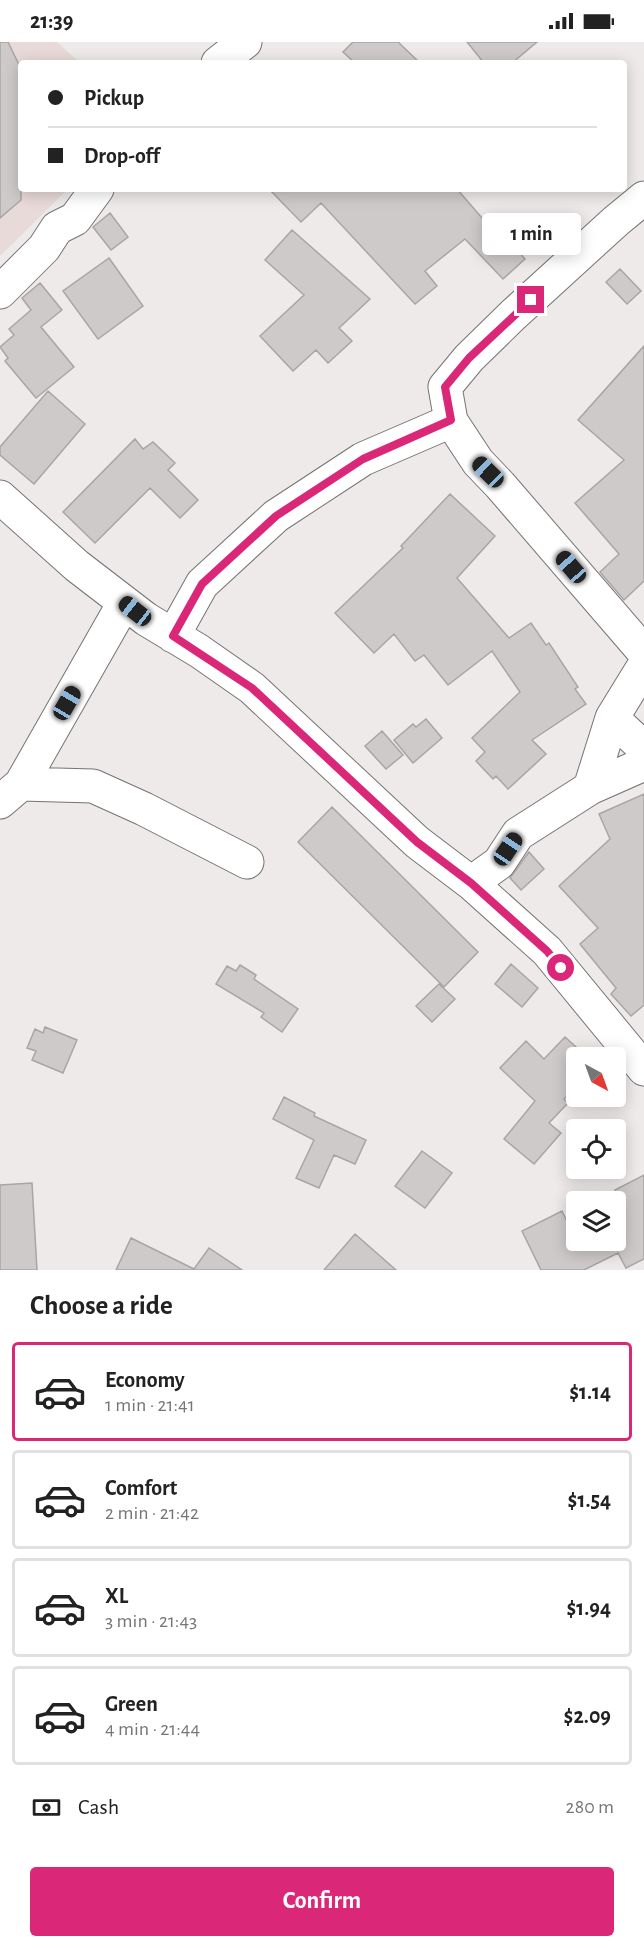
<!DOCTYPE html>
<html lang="en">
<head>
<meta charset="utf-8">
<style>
	body { margin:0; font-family:"Alegreya Sans",sans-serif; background:#f2f2f2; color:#222; height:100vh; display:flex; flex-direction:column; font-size:22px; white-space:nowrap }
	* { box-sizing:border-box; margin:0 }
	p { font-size:20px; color:#767676 }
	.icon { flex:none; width:33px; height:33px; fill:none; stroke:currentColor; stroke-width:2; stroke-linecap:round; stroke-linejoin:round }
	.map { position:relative; height:1228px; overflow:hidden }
	.panel { display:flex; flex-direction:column; background:#fff; flex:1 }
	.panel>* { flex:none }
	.guide { position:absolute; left:18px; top:18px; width:609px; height:132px; border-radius:6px; box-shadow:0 3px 15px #0003; display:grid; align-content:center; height:132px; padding:0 30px; background:#fff }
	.needle { width:39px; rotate:139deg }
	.controls { position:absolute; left:566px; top:1005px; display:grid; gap:12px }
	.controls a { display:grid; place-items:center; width:60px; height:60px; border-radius:6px; background:#fff; box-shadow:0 3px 15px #0003; font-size:30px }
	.end { position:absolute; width:27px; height:27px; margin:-14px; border:8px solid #db2777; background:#fff; box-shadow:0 0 0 3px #fff }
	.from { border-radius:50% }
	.bubble { position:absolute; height:42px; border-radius:6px; background:#fff; box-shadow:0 3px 15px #0003; font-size:20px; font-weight:700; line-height:42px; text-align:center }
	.car { position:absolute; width:18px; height:36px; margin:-18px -9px; border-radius:8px; box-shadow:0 0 4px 2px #0007; background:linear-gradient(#222 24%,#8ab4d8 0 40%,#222 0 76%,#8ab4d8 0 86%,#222 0) }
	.guide b { display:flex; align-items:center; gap:21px; height:57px; font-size:22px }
	.guide b+b { border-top:2px solid #e0e0e0 }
	.guide i { width:15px; height:15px; background:#222 }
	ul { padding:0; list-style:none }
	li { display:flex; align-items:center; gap:18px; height:99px; margin:0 12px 9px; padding:0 18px; border:3px solid #e0e0e0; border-radius:6px }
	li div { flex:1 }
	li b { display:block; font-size:22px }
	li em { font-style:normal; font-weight:700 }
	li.active { border-color:#db2777 }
	li>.icon { width:54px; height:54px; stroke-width:1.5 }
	h2 { padding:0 30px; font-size:27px; line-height:72px }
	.pay { display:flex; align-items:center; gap:15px; height:66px; padding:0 30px; font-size:22px }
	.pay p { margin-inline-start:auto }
	.primary-button { display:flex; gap:12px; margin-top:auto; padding:12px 30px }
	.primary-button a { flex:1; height:69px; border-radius:6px; background:#db2777; color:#fff; font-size:24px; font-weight:700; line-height:69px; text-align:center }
	.status { display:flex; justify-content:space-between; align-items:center; height:42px; padding:0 30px; background:#fff; direction:ltr }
	.status svg { height:16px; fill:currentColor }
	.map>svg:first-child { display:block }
	.built { fill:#e8dad8 }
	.building { fill:#cecac9; stroke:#a9a5a4; stroke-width:1.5 }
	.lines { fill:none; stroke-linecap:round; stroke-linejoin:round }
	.minor-casing { stroke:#777372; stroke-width:35 }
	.minor { stroke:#fff; stroke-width:33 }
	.route { stroke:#db2777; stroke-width:8 }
</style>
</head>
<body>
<div class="status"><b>21:39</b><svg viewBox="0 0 49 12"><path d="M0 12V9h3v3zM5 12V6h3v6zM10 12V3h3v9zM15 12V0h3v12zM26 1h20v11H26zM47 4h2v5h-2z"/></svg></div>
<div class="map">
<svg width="644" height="1228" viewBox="0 0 644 1228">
	<rect width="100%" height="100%" fill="#efeaea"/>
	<path class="built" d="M 0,0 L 57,0 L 80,21 L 21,21 L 21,147 L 68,147 L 0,214 Z"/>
	<path class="building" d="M 0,0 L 8,0 L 21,27 L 21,158 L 0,176 Z
		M 353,0 L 398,0 L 420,21 L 355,21 L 343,10 Z
		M 467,0 L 537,0 L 512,21 L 484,21 Z
		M 269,147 L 457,147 L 501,198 L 505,195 L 525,217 L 503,237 L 465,197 L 425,229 L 437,244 L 415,262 L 321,161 L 301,180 Z
		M 110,171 L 128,195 L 111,208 L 93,185 Z
		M 292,188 L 370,257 L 339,286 L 352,299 L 328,321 L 316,308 L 293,329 L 260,294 L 304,253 L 265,218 Z
		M 109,216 L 143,264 L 98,297 L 63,249 Z
		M 620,227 L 641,249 L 627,262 L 606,240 Z
		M 40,241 L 62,268 L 41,285 L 74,325 L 36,356 L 5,319 L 8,316 L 0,305 L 14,293 L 9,287 L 31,268 L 22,256 Z
		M 644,304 L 644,539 L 624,558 L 600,530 L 619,512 L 575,461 L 624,418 L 578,378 Z
		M 48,349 L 85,382 L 34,442 L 0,413 L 0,405 Z
		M 135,397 L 143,407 L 153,400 L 175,421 L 168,428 L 198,458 L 180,476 L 150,446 L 95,501 L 63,470 Z
		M 450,452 L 495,494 L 457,536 L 509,596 L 531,581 L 546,603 L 549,601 L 578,645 L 575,647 L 586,662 L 532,698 L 546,712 L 508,747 L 496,734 L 493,737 L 476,719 L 485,710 L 472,696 L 520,650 L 492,609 L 448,643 L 424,613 L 415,619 L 394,592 L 374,611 L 335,571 L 403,506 L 401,504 Z
		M 426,677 L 442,696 L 413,721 L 394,698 L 413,682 L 416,685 Z
		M 382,689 L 403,713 L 386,727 L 365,704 Z
		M 644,752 L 644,963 L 631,974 L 611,952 L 616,946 L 580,902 L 598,886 L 559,844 L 610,797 L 599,772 Z
		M 332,765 L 478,910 L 444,945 L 298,800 Z
		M 529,810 L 544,827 L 521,848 L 510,836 Z
		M 511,922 L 538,946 L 522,965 L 495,942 Z
		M 240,923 L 256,933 L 254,937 L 298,967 L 282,990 L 261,975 L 264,971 L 216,942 L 227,924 L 236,929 Z
		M 439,942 L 455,957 L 432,980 L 416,964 Z
		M 45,985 L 77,998 L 63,1031 L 32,1018 L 36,1009 L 27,1006 L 35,987 L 43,991 Z
		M 565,995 L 585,1013 L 583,1016 L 576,1016 L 576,1045 L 564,1057 L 568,1061 L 549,1081 L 561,1091 L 534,1122 L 504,1097 L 535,1059 L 500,1026 L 526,999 L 544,1017 Z
		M 284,1055 L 315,1071 L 314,1074 L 366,1098 L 355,1122 L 334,1113 L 319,1146 L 296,1136 L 314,1098 L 273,1077 Z
		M 422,1109 L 452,1131 L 425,1166 L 395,1144 Z
		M 644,1133 L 644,1217 L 626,1226 L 618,1211 L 584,1228 L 541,1228 L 522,1189 L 562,1169 L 576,1198 L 615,1198 L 615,1148 Z
		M 32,1141 L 37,1228 L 0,1228 L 0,1143 Z
		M 355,1192 L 396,1228 L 324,1228 Z
		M 131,1196 L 194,1227 L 209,1206 L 242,1228 L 116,1228 Z"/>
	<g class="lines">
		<g class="minor-casing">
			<path id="minor" d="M 218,21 L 245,0
				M 0,250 L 44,206 L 57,186 L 75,177 L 97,147
				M 451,379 L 445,345 L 469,316 L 513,273 L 616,179 L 644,156
				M 0,455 L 77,524 L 146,577 L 199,609 L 252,646 L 417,800 L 471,841 L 547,909 L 644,1027
				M 173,594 L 202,542 L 276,474 L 363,417 L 451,379 L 478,420 L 500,443 L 644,610
				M 644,624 L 612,676 L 644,706
				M 21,742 L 124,561
				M 590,746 L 612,676
				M 0,760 L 21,742 L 93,744 L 144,767 L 247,820
				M 471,841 L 499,821 L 518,792 L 590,746 L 644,722"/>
		</g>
		<use href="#minor" class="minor"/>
	</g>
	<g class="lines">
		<path class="route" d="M 531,258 L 469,316 L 445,345 L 451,378 L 363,417 L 276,474 L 202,542 L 173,594 L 252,646 L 417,800 L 471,841 L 547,909 L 561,926"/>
	</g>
</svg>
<div class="controls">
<a><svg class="needle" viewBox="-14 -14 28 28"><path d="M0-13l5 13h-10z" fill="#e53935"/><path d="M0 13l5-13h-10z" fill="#767676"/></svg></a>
<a><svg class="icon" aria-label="locate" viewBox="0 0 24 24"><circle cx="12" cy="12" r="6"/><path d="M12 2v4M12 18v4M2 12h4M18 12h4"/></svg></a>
<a><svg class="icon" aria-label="layers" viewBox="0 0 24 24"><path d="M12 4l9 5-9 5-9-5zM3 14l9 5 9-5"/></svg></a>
</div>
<i class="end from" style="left:561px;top:926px"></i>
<i class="end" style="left:531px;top:258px"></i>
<div class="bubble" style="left:482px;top:171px;width:99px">1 min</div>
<i class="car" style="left:488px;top:430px;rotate:314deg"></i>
<i class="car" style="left:571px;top:525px;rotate:319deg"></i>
<i class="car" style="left:135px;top:569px;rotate:308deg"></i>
<i class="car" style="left:67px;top:661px;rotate:30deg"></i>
<i class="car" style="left:508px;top:807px;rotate:34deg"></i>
<div class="guide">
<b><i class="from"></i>Pickup</b>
<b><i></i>Drop-off</b>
</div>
</div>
<section class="panel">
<h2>Choose a ride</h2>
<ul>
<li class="active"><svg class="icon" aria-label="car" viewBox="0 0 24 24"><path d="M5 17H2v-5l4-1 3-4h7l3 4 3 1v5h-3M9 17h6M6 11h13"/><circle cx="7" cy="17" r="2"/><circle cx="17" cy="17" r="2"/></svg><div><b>Economy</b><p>1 min · 21:41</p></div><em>$1.14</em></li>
<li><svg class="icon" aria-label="car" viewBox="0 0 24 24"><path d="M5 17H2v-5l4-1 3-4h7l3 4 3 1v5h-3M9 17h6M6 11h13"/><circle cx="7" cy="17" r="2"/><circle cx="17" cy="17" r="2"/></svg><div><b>Comfort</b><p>2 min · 21:42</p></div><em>$1.54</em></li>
<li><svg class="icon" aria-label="car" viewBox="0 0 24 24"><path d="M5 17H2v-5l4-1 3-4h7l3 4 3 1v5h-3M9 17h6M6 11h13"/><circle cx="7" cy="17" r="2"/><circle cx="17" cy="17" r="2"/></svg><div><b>XL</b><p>3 min · 21:43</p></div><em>$1.94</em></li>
<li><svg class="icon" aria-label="car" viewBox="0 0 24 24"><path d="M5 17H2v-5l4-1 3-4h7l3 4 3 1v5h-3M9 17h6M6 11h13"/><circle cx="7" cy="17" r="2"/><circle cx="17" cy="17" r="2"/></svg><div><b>Green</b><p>4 min · 21:44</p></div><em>$2.09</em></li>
</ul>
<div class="pay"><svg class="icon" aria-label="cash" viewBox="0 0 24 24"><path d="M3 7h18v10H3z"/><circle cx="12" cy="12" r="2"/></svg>Cash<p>280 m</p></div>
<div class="primary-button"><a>Confirm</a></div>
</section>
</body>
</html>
